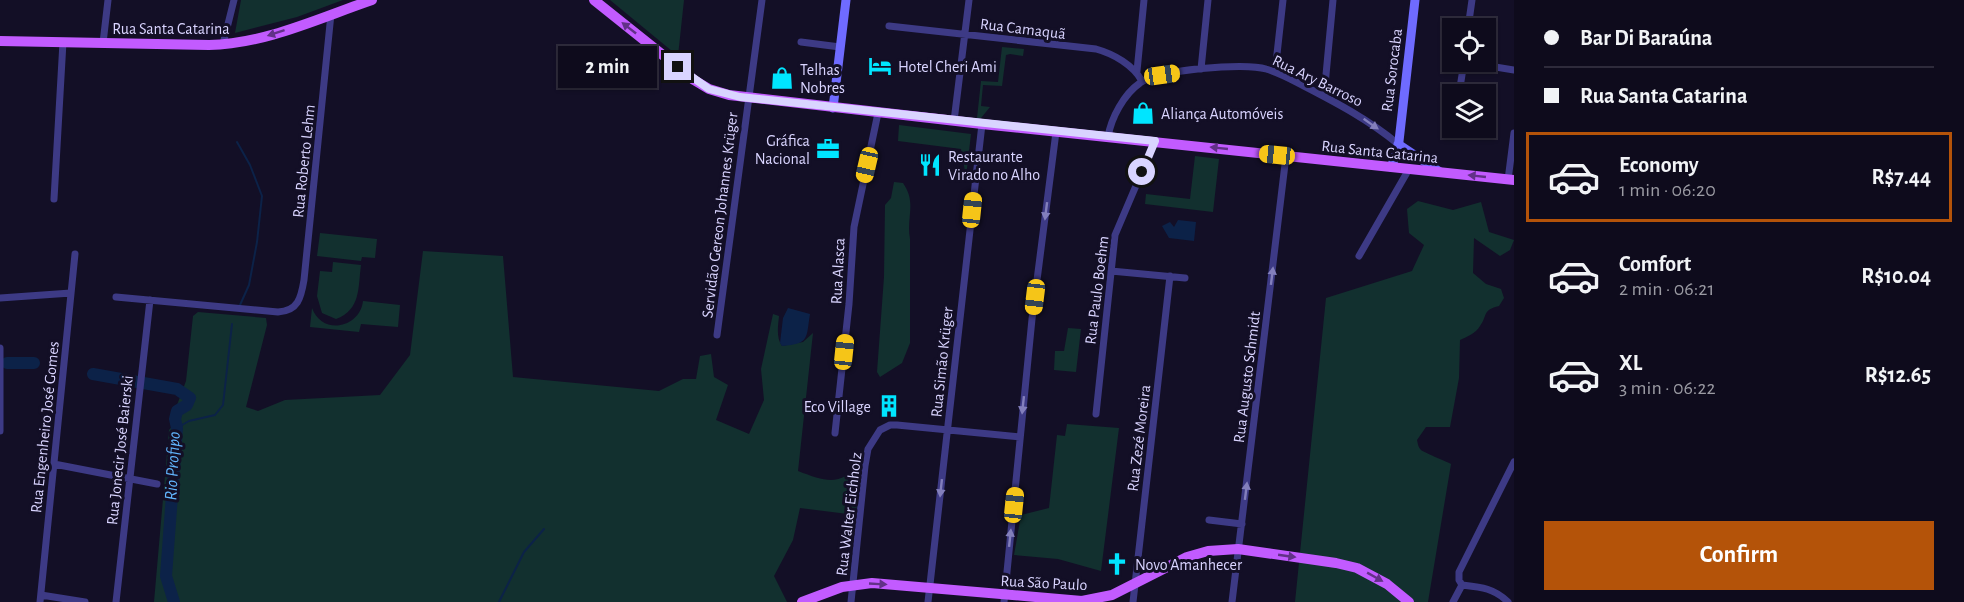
<!DOCTYPE html>
<html lang="en">
<head>
<meta charset="utf-8">
<style>
	body { margin:0; font-family:"Alegreya Sans",sans-serif; background:#1c1929; color:#f1f3f6; height:100vh; display:flex; flex-direction:column; font-size:22px; white-space:nowrap }
	* { box-sizing:border-box; margin:0 }
	p { font-size:20px; color:#9b9ba3 }
	.icon { flex:none; width:33px; height:33px; fill:none; stroke:currentColor; stroke-width:2; stroke-linecap:round; stroke-linejoin:round }
	.map { position:relative; flex:1; overflow:hidden }
	.sheet { display:flex; flex-direction:column; background:#0e0b1c; width:450px }
	.sheet>* { flex:none }
	.top-card { display:grid; align-content:center; height:132px; padding:0 30px; background:#0e0b1c }
	.tools { position:absolute; left:1442px; top:18px; display:grid; gap:12px }
	.tools a { display:grid; place-items:center; width:54px; height:54px; border-radius:0px; background:#0e0b1c; box-shadow:0 2px 4px #0004,0 0 0 2px #2e2b3b; font-size:30px }
	.end { position:absolute; width:27px; height:27px; margin:-14px; border:8px solid #d9d4ff; background:#111; box-shadow:0 0 0 3px #111 }
	.from { border-radius:50% }
	.bubble { position:absolute; height:42px; border-radius:0px; background:#0e0b1c; box-shadow:0 2px 4px #0004,0 0 0 2px #2e2b3b; font-size:20px; font-weight:700; line-height:42px; text-align:center }
	.car { position:absolute; width:18px; height:36px; margin:-18px -9px; border-radius:8px; box-shadow:0 0 4px 2px #0007; background:linear-gradient(#f5c518 24%,#345 0 40%,#f5c518 0 76%,#345 0 86%,#f5c518 0) }
	.top-card b { display:flex; align-items:center; gap:21px; height:57px; font-size:22px }
	.top-card b+b { border-top:2px solid #2e2b3b }
	.top-card i { width:15px; height:15px; background:#f1f3f6 }
	ul { padding:0; list-style:none }
	li { display:flex; align-items:center; gap:18px; height:90px; margin:0 12px 9px; padding:0 18px; border:3px solid transparent; border-radius:0px }
	li div { flex:1 }
	li b { display:block; font-size:22px }
	li em { font-style:normal; font-weight:700 }
	li.current { border-color:#b45309 }
	li>.icon { width:54px; height:54px; stroke-width:1.5 }
	.button { display:flex; gap:12px; margin-top:auto; padding:12px 30px }
	.button a { flex:1; height:69px; border-radius:0px; background:#b45309; color:#fff; font-size:24px; font-weight:700; line-height:69px; text-align:center }
	main { display:flex; flex:1; min-height:0 }
	.map>svg:first-child { display:block }
	.green { fill:#12302f }
	.water { fill:#0c2248 }
	.lines { fill:none; stroke-linecap:round; stroke-linejoin:round }
	.stream { stroke:#0c2248; stroke-width:2 }
	.river { stroke:#0c2248; stroke-width:12 }
	.minor { stroke:#3d3a85; stroke-width:7 }
	.secondary { stroke:#6f6bff; stroke-width:9 }
	.primary { stroke:#c25bff; stroke-width:10 }
	.oneway { fill:#623188 }
	.oneway2 { fill:#837fbc }
	.route { stroke:#d9d4ff; stroke-width:8 }
	.labels { text-anchor:middle; stroke-width:6; stroke-linejoin:round; paint-order:stroke }
	.street-label { font-size:16px; fill:#d9d4ff; stroke:#130f26 }
	.poi-label { font-size:16px; fill:#d9d4ff; stroke:#130f26; text-anchor:start }
	.water-label { font-size:18px; font-style:italic; fill:#62b6ff; stroke:#130f26 }
</style>
</head>
<body>
<main>
<div class="map">
<svg width="1514" height="602" viewBox="0 0 1514 602">
	<rect width="100%" height="100%" fill="#130f26"/>
	<path class="green" d="M 241,0 L 343,0 L 297,17 L 235,33 Z
		M 610,0 L 684,0 L 678,56 Z
		M 1002,47 L 1024,49 L 1023,56 L 1010,54 L 1006,55 L 1002,86 L 983,85 L 981,106 L 990,107 L 981,118 L 977,118 L 981,81 L 998,82 Z
		M 899,125 L 971,134 L 966,177 L 961,149 L 898,141 Z
		M 1195,156 L 1219,159 L 1213,212 L 1145,204 L 1146,194 L 1190,199 Z
		M 894,182 L 903,183 C 917,203 906,217 910,239 L 910,343 L 902,363 L 880,377 L 877,372 L 884,277 L 885,205 L 891,198 Z
		M 1418,201 L 1453,210 L 1481,202 L 1489,232 L 1514,240 L 1510,250 L 1500,256 L 1474,238 L 1473,273 L 1486,284 L 1501,289 L 1504,298 L 1499,306 C 1482,310 1488,315 1480,326 C 1476,333 1467,337 1460,340 L 1459,378 L 1450,427 L 1426,427 L 1417,440 C 1418,444 1418,447 1421,450 C 1423,452 1445,461 1451,464 L 1428,602 L 1295,602 L 1326,298 L 1412,271 L 1424,245 L 1409,233 L 1407,209 Z
		M 320,233 L 377,239 L 375,258 L 362,257 L 361,261 L 317,256 Z
		M 423,251 L 503,256 L 513,377 L 659,391 L 683,379 L 696,379 L 700,356 L 711,354 L 714,377 L 728,385 L 716,420 L 749,434 L 764,400 L 761,369 L 773,314 L 779,316 C 778,326 776,338 782,346 L 803,342 L 813,333 L 798,471 C 827,482 840,487 861,462 L 856,515 L 800,508 L 793,540 L 774,576 L 787,602 L 154,602 L 169,430 L 181,416 L 177,405 L 186,381 L 193,316 L 198,312 L 266,318 L 267,325 L 246,407 L 258,411 L 285,400 L 380,395 L 410,355 Z
		M 333,262 L 361,265 C 358,287 361,310 336,319 L 322,313 L 317,296 L 320,271 L 332,272 Z
		M 363,301 L 400,305 L 398,327 L 361,324 L 359,332 L 310,327 L 312,308 C 322,336 360,328 363,301 Z
		M 1068,328 L 1081,329 L 1076,372 L 1054,370 L 1055,351 L 1064,351 Z
		M 1067,424 L 1119,428 L 1101,571 L 1058,559 L 1014,555 L 1021,515 L 1049,508 L 1057,435 L 1065,436 Z"/>
	<path class="water" d="M 1178,220 L 1196,222 L 1194,241 L 1169,238 L 1162,226 L 1170,222 L 1174,227 Z
		M 788,308 L 810,314 C 806,338 810,344 782,346 L 780,343 L 783,318 Z"/>
	<g class="lines">
		<path class="stream" d="M 237,142 L 250,165 L 262,196 L 257,242 L 249,285 L 240,305
			M 177,428 L 189,421 L 215,415 L 223,405 L 232,324
			M 499,602 L 524,552 L 544,529"/>
		<path class="river" d="M 7,363 L 34,363
			M 93,374 L 177,389 L 190,398 L 187,405 L 177,411 L 175,419 L 177,428 L 166,576 L 174,602"/>
		<path class="minor" d="M 889,26 L 1096,49 C 1114,54 1133,65 1142,81
			M 1468,28 L 1472,0
			M 801,42 L 840,47
			M 103,43 L 108,0
			M 223,44 L 234,0
			M 1465,62 L 1514,70
			M 1201,69 L 1208,0
			M 1137,71 L 1144,0
			M 1275,72 L 1283,0
			M 1459,94 L 1464,62
			M 1324,96 L 1333,0
			M 954,121 L 969,0
			M 1108,137 C 1111,118 1124,94 1140,83 C 1158,70 1245,62 1266,69 C 1280,73 1292,80 1304,86 C 1337,103 1369,120 1398,144
			M 1508,180 L 1514,133
			M 54,199 L 63,42
			M 1359,256 L 1409,169
			M 1111,271 L 1185,278
			M 116,297 L 278,312 C 298,311 301,298 304,280 L 331,14
			M 0,298 L 71,293
			M 717,335 L 762,0
			M 0,348 L 0,431
			M 1096,414 L 1115,235 L 1155,141
			M 835,433 L 849,304 L 854,227 L 878,113
			M 54,464 L 157,484
			M 1209,520 L 1242,524
			M 1462,585 L 1459,580 L 1459,572 L 1514,462
			M 1462,585 C 1480,587 1494,588 1508,602
			M 41,595 L 85,602
			M 40,602 L 75,254
			M 116,602 L 150,300
			M 851,602 L 865,466 L 868,449 L 880,430 L 890,425 L 897,425 L 1020,437
			M 928,602 L 982,124
			M 1004,602 L 1032,319 L 1056,132
			M 1133,602 L 1170,276
			M 1232,602 L 1286,156
			M 1453,602 L 1462,585"/>
		<path class="secondary" d="M 833,108 L 846,0
			M 1398,144 L 1440,172
			M 1391,167 L 1398,150 L 1415,0"/>
		<path class="primary" d="M 594,0 L 694,80 L 709,89 L 729,95 L 982,124 L 1514,180
			M 0,41 L 209,45 C 265,44 319,18 372,0
			M 802,602 L 842,587 L 872,583 L 1082,601 L 1112,595 L 1187,557 L 1208,551 L 1238,549 L 1336,563 L 1357,568 L 1387,584 L 1409,602"/>
	</g>
	<defs><path id="oneway-solid" d="M-6-.8H1V-3.2L6.5 0L1 3.2V.8H-6Z" transform="scale(1.5)"/></defs>
	<g class="oneway">
		<use href="#oneway-solid" transform="translate(629 28) rotate(-142)"/>
		<use href="#oneway-solid" transform="translate(276 33) rotate(162)"/>
		<use href="#oneway-solid" transform="translate(1219 148) rotate(-174)"/>
		<use href="#oneway-solid" transform="translate(1477 176) rotate(-174)"/>
		<use href="#oneway-solid" transform="translate(1287 556) rotate(8)"/>
		<use href="#oneway-solid" transform="translate(1375 577) rotate(29)"/>
		<use href="#oneway-solid" transform="translate(878 584) rotate(3)"/>
	</g>
	<g class="oneway2">
		<use href="#oneway-solid" transform="translate(1371 124) rotate(35)"/>
		<use href="#oneway-solid" transform="translate(1046 211) rotate(97)"/>
		<use href="#oneway-solid" transform="translate(1272 276) rotate(-83)"/>
		<use href="#oneway-solid" transform="translate(1023 405) rotate(96)"/>
		<use href="#oneway-solid" transform="translate(941 488) rotate(96)"/>
		<use href="#oneway-solid" transform="translate(1246 491) rotate(-83)"/>
		<use href="#oneway-solid" transform="translate(1010 538) rotate(-84)"/>
	</g>
	<g class="lines">
		<path class="route" d="M 678,67 L 709,89 L 740,97 L 1155,141 L 1142,172"/>
	</g>
	<defs>
		<g id="hotel-bare" transform="scale(1.8)"><path d="M-6-4.5h1.5V1H6V5H4.5V3h-9V5H-6ZM-4 0a1.8 1.8 0 1 1 3.6 0ZM.5 0V-2.5h3Q6-2.5 6 0Z" fill="#00e5ff" stroke="#130f26" stroke-width="2.5" paint-order="stroke"/></g>
		<g id="shop-bare" transform="scale(1.8)"><path d="M-5-2.5h2.3a2.7 3.5 0 0 1 5.4 0H5L5.5 6h-11ZM-1.5-2.5h3a1.5 2.3 0 0 0-3 0Z" fill="#00e5ff" stroke="#130f26" stroke-width="2.5" paint-order="stroke"/></g>
		<g id="office-bare" transform="scale(1.8)"><path d="M-6-3h4V-5.5h4V-3h4V5H-6ZM-1-4.5V-3h2v-1.5ZM-6 0V1H6V0Z" fill="#00e5ff" stroke="#130f26" stroke-width="2.5" paint-order="stroke"/></g>
		<g id="restaurant-bare" transform="scale(1.8)"><path d="M-5-6h1v4h1v-4h1v4h1v-4h1v5L-1.5 .5V6h-2V.5L-5-1ZM5-6V6H3V1.5H1.5Q1.5-4 5-6Z" fill="#00e5ff" stroke="#130f26" stroke-width="2.5" paint-order="stroke"/></g>
		<g id="building-bare" transform="scale(1.8)"><path d="M-4-6H4V6H1V3H-1V6H-4ZM-2.5-4.3h1.7v1.8h-1.7ZM.8-4.3h1.7v1.8H.8ZM-2.5-1h1.7V.8h-1.7ZM.8-1h1.7V.8H.8Z" fill="#00e5ff" stroke="#130f26" stroke-width="2.5" paint-order="stroke"/></g>
		<g id="church-bare" transform="scale(1.8)"><path d="M-1.2-6h2.4v3.5h3.3v2.4h-3.3V6h-2.4V-.1h-3.3v-2.4h3.3Z" fill="#00e5ff" stroke="#130f26" stroke-width="2.5" paint-order="stroke"/></g>
	</defs>
	<g fill-rule="evenodd">
		<use href="#hotel-bare" x="880" y="66"/>
		<use href="#shop-bare" x="782" y="78"/>
		<use href="#shop-bare" x="1143" y="113"/>
		<use href="#office-bare" x="828" y="149"/>
		<use href="#restaurant-bare" x="930" y="165"/>
		<use href="#building-bare" x="889" y="406"/>
		<use href="#church-bare" x="1117" y="564"/>
	</g>
	<g class="labels">
		<g class="street-label">
			<text x="171" y="34">Rua Santa Catarina</text>
			<text transform="translate(1023 28) rotate(7)" y="6">Rua Camaquã</text>
			<text transform="translate(1391 70) rotate(-83)" y="6">Rua Sorocaba</text>
			<text transform="translate(1318 80) rotate(26)" y="6">Rua Ary Barroso</text>
			<text transform="translate(1380 151) rotate(6)" y="6">Rua Santa Catarina</text>
			<text transform="translate(303 161) rotate(-84)" y="6">Rua Roberto Lehm</text>
			<text transform="translate(719 215) rotate(-83)" y="6">Servidão Gereon Johannes Krüger</text>
			<text transform="translate(837 271) rotate(-87)" y="6">Rua Alasca</text>
			<text transform="translate(1096 290) rotate(-83)" y="6">Rua Paulo Boehm</text>
			<text transform="translate(941 362) rotate(-84)" y="6">Rua Simão Krüger</text>
			<text transform="translate(1246 377) rotate(-83)" y="6">Rua Augusto Schmidt</text>
			<text transform="translate(44 427) rotate(-84)" y="6">Rua Engenheiro José Gomes</text>
			<text transform="translate(1138 438) rotate(-83)" y="6">Rua Zezé Moreira</text>
			<text transform="translate(119 450) rotate(-84)" y="6">Rua Jonecir José Baierski</text>
			<text transform="translate(848 514) rotate(-83)" y="6">Rua Walter Eichholz</text>
			<text transform="translate(1044 582) rotate(3)" y="6">Rua São Paulo</text>
		</g>
		<g class="poi-label">
			<text x="898" y="72">Hotel Cheri Ami</text>
			<text x="800" y="75">Telhas<tspan x="800" dy="18">Nobres</tspan></text>
			<text x="1161" y="119">Aliança Automóveis</text>
			<text x="810" y="146" text-anchor="end">Gráfica<tspan x="810" dy="18">Nacional</tspan></text>
			<text x="948" y="162">Restaurante<tspan x="948" dy="18">Virado no Alho</tspan></text>
			<text x="871" y="412" text-anchor="end">Eco Village</text>
			<text x="1135" y="570">Novo Amanhecer</text>
		</g>
		<g class="water-label">
			<text transform="translate(172 466) rotate(-87)" y="6">Rio Profipo</text>
		</g>
	</g>
</svg>
<div class="tools">
<a><svg class="icon" aria-label="locate" viewBox="0 0 24 24"><circle cx="12" cy="12" r="6"/><path d="M12 2v4M12 18v4M2 12h4M18 12h4"/></svg></a>
<a><svg class="icon" aria-label="layers" viewBox="0 0 24 24"><path d="M12 4l9 5-9 5-9-5zM3 14l9 5 9-5"/></svg></a>
</div>
<i class="end from" style="left:1142px;top:172px"></i>
<i class="end" style="left:678px;top:67px"></i>
<div class="bubble" style="left:558px;top:46px;width:99px">2 min</div>
<i class="car" style="left:1162px;top:75px;rotate:82deg"></i>
<i class="car" style="left:1277px;top:155px;rotate:276deg"></i>
<i class="car" style="left:867px;top:165px;rotate:193deg"></i>
<i class="car" style="left:972px;top:210px;rotate:6deg"></i>
<i class="car" style="left:1035px;top:297px;rotate:187deg"></i>
<i class="car" style="left:844px;top:352px;rotate:6deg"></i>
<i class="car" style="left:1014px;top:505px;rotate:6deg"></i>
</div>
<section class="sheet">
<div class="top-card">
<b><i class="from"></i>Bar Di Baraúna</b>
<b><i></i>Rua Santa Catarina</b>
</div>
<ul>
<li class="current"><svg class="icon" aria-label="car" viewBox="0 0 24 24"><path d="M5 17H2v-5l4-1 3-4h7l3 4 3 1v5h-3M9 17h6M6 11h13"/><circle cx="7" cy="17" r="2"/><circle cx="17" cy="17" r="2"/></svg><div><b>Economy</b><p>1 min · 06:20</p></div><em>R$7.44</em></li>
<li><svg class="icon" aria-label="car" viewBox="0 0 24 24"><path d="M5 17H2v-5l4-1 3-4h7l3 4 3 1v5h-3M9 17h6M6 11h13"/><circle cx="7" cy="17" r="2"/><circle cx="17" cy="17" r="2"/></svg><div><b>Comfort</b><p>2 min · 06:21</p></div><em>R$10.04</em></li>
<li><svg class="icon" aria-label="car" viewBox="0 0 24 24"><path d="M5 17H2v-5l4-1 3-4h7l3 4 3 1v5h-3M9 17h6M6 11h13"/><circle cx="7" cy="17" r="2"/><circle cx="17" cy="17" r="2"/></svg><div><b>XL</b><p>3 min · 06:22</p></div><em>R$12.65</em></li>
</ul>
<div class="button"><a>Confirm</a></div>
</section>
</main>
</body>
</html>
